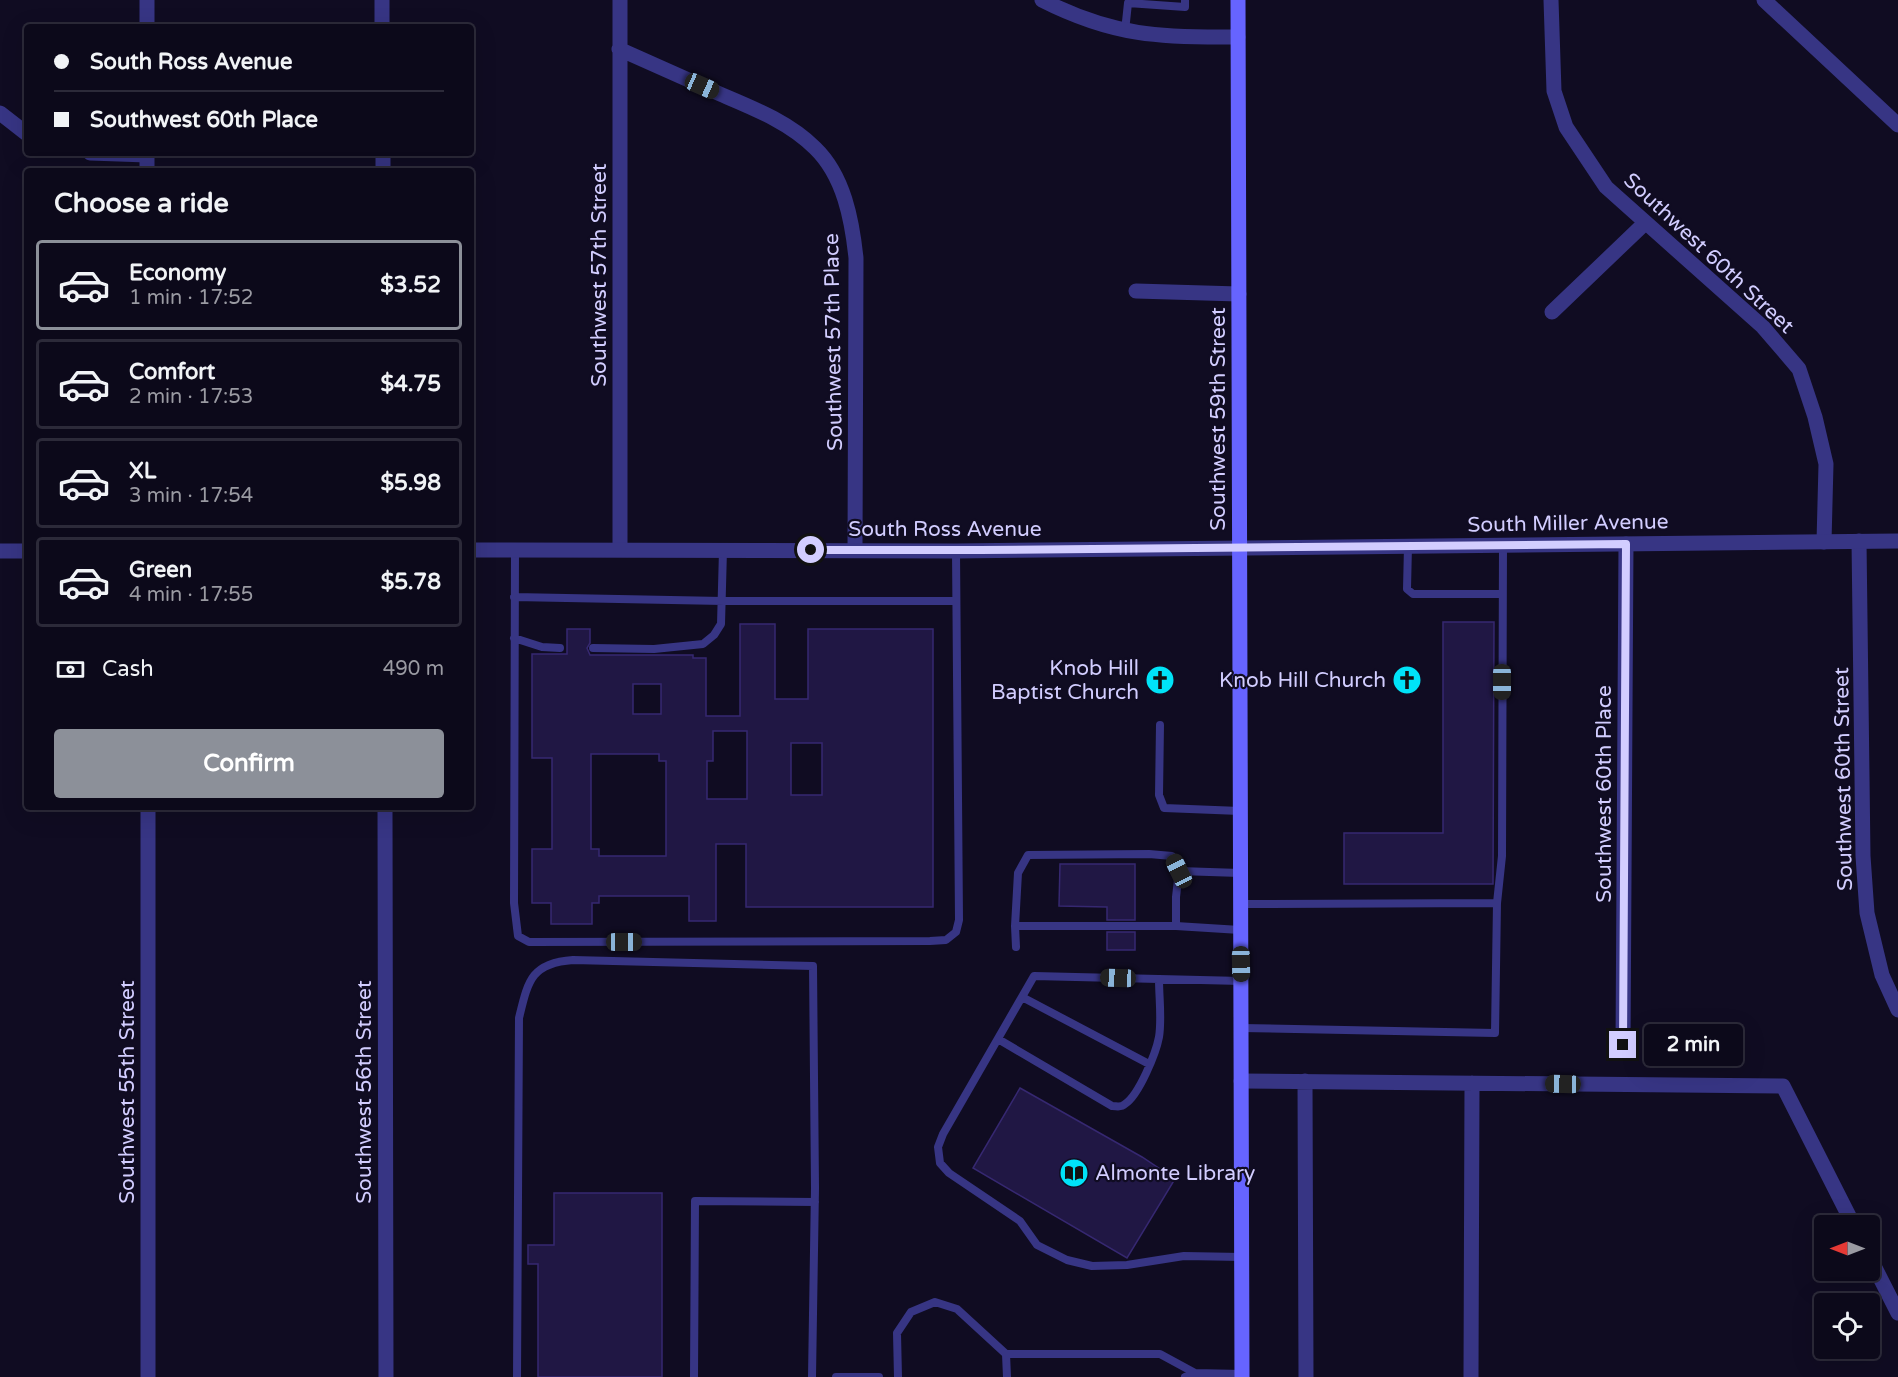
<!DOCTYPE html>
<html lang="en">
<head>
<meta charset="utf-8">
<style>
	body { margin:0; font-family:"Varela Round",sans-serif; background:#1a1727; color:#f1f3f6; height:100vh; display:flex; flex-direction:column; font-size:22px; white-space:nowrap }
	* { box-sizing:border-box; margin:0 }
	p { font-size:20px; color:#9a9aa2 }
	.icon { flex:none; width:33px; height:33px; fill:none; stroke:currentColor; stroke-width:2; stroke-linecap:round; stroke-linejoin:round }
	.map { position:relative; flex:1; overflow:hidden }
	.panel { position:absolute; left:24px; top:168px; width:450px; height:642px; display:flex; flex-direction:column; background:#0c091a; border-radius:6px; box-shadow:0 6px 24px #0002,0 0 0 2px #2c2a39 }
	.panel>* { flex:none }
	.top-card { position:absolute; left:24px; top:24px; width:450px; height:132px; border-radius:6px; box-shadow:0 6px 24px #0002,0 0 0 2px #2c2a39; display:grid; align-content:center; height:132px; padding:0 30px; background:#0c091a }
	.needle { width:39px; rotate:270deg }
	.tools { position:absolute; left:1814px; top:1215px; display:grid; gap:12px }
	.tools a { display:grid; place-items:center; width:66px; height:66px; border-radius:6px; background:#0c091a; box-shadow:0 6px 24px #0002,0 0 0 2px #2c2a39; font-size:30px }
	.end { position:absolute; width:27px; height:27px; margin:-14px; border:8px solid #d2cdff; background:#111; box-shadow:0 0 0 3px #111 }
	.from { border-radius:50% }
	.bubble { position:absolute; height:42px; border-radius:6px; background:#0c091a; box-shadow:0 6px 24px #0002,0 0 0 2px #2c2a39; font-size:20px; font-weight:800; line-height:42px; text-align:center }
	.car { position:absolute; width:18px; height:36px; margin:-18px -9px; border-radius:8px; box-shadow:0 0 4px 2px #0007; background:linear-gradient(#222 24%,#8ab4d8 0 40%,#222 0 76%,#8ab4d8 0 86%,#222 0) }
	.top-card b { display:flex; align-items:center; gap:21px; height:57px; font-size:22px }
	.top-card b+b { border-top:2px solid #2c2a39 }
	.top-card i { width:15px; height:15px; background:#f1f3f6 }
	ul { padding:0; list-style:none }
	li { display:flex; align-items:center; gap:18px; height:90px; margin:0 12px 9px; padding:0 18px; border:3px solid #2c2a39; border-radius:6px }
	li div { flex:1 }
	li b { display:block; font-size:22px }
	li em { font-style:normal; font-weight:800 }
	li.selected { border-color:#8c9099 }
	li>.icon { width:54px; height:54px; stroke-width:1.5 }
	h2 { padding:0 30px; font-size:27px; line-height:72px }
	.pay { display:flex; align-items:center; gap:15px; height:66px; padding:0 30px; font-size:22px }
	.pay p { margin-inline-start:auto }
	.primary-button { display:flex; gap:12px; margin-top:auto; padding:12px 30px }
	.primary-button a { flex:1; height:69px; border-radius:6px; background:#8c9099; color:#fff; font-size:24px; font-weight:800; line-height:69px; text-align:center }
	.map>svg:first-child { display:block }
	.building { fill:#201744; stroke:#362871; stroke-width:1.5; fill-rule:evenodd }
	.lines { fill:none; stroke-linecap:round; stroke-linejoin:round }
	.service { stroke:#373584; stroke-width:8 }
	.minor { stroke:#373584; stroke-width:15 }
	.tertiary { stroke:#373584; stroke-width:15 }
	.secondary { stroke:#6664ff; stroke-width:15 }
	.route { stroke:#d2cdff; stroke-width:8 }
	.labels { text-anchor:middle; stroke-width:4.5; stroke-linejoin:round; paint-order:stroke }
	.street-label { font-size:21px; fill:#d2cdff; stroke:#100c22 }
	.poi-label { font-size:21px; fill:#d2cdff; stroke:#100c22; text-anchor:end }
</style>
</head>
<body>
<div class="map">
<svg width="1898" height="1377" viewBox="0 0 1898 1377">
	<rect width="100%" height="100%" fill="#100c22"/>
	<path class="building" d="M 1443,622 L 1494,622 L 1493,884 L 1344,884 L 1344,833 L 1443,833 Z
		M 740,624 L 775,624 L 775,699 L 808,699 L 808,629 L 933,629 L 933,907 L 746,907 L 746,844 L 716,844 L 716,921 L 689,921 L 689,896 L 599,896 L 599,903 L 592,903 L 592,924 L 551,924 L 551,903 L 532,903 L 532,849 L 552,849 L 552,758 L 532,758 L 532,654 L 567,654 L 567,629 L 590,629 L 590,643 L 587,648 L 590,655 L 693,655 L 693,658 L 706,658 L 706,716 L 740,716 ZM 633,684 L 661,684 L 661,714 L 633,714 ZM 713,731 L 747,731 L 747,799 L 707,799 L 707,761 L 713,761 ZM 791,743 L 822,743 L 822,795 L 791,795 ZM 591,754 L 659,754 L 659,761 L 666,761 L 666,856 L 599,856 L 599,849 L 591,849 Z
		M 1060,864 L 1135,864 L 1135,920 L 1107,920 L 1107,907 L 1059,906 Z
		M 1107,932 L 1135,932 L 1135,950 L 1107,950 Z
		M 1020,1088 L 1142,1157 L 1175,1179 L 1127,1258 L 973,1168 Z
		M 554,1193 L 662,1193 L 662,1377 L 538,1377 L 538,1264 L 528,1264 L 528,1245 L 554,1245 Z"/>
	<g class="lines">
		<path class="service" d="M 1125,31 L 1128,3 L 1185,7 L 1185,0
			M 1408,546 L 1407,589 L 1413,594 L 1502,594
			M 515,550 L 514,903 L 518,936 L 529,942 L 930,941 L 946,940 L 956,932 L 959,920 L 956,551
			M 514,597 L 723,601 L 956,601
			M 514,638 L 542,647 L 560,648
			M 593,648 L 654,649 L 703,644 L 714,635 L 721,624 L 723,550
			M 1160,725 L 1159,795 L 1164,808 L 1240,811
			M 1497,903 L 1502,856 L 1503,545
			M 1240,904 L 1497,903 L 1495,1033 L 1241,1028
			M 1015,926 L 1018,873 L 1028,855 L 1149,854 L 1172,856 L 1179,871 L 1240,873
			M 1176,926 L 1176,897 L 1179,871
			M 1016,947 L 1015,926 L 1176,926 L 1240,930
			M 1242,981 L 1034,976 L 943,1134 L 938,1147 L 940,1163 L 949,1173 L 1020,1221 L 1037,1245 L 1067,1260 L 1092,1266 L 1127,1265 L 1184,1256 L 1242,1257
			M 1022,997 L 1149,1064
			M 998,1039 L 1112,1106 C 1117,1106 1121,1108 1125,1104 C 1139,1095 1156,1053 1159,1037 C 1162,1019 1159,998 1159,979
			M 1006,1354 L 1007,1377
			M 1195,1373 L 1242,1374
			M 517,1377 L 519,1018 C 528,981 531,963 573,960 L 813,966 L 815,1188 L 812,1377
			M 694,1377 L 695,1201 L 815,1202
			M 836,1377 L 879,1377
			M 898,1377 L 897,1333 L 911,1312 L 935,1302 L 957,1309 L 1006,1354 L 1160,1354 L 1195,1373 L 1185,1377"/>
		<path class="minor" d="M 147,0 L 147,27
			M 382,0 L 382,27
			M 620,0 L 620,549
			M 1042,0 C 1113,36 1161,38 1238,37
			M 1551,0 L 1554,91 L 1566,127 L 1606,187 L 1763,327 L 1799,369 L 1815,417 L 1826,464 L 1824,542
			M 1764,0 L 1898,125
			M 619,49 C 653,64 686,79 720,94 C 753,108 789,122 815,148 C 844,176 852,220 856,258 L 855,550
			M 0,113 L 27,134
			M 90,153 L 147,155
			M 147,153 L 147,171
			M 383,153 L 383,171
			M 1136,291 L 1239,294
			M 1552,312 L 1645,223
			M 1859,541 L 1863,856 L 1867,913 L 1882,975 L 1898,1010
			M 148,807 L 148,1377
			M 385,807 L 386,1377
			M 1623,1045 L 1626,544
			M 1241,1081 L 1783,1086 L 1854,1226
			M 1305,1081 L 1306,1377
			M 1869,1256 L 1898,1313
			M 1471,1377 L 1472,1083"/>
		<path class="tertiary" d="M 471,550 L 956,551 L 1898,541
			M 0,551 L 27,551"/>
		<path class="secondary" d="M 1238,0 L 1242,1377"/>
	</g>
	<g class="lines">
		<path class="route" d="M 811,550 L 980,550 L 1626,544 L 1623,1045"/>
	</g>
	<defs>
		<g id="church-disc" transform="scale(1.5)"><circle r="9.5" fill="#00e3f8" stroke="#100c22"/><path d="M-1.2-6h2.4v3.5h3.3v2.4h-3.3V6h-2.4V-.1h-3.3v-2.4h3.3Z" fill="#111"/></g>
		<g id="library-disc" transform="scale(1.5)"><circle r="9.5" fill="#00e3f8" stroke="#100c22"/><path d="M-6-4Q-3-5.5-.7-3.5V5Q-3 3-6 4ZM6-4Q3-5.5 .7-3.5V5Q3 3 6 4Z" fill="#111"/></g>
	</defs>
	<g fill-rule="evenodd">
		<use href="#church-disc" x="1160" y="680"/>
		<use href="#church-disc" x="1407" y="680"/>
		<use href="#library-disc" x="1074" y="1173"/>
	</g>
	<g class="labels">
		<g class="street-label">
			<text transform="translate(1709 253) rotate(43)" y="7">Southwest 60th Street</text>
			<text transform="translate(599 275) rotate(-90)" y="7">Southwest 57th Street</text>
			<text transform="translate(833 342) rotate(-91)" y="7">Southwest 57th Place</text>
			<text transform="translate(1218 419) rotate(-90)" y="7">Southwest 59th Street</text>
			<text transform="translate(1568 523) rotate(-1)" y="7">South Miller Avenue</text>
			<text x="945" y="536">South Ross Avenue</text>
			<text transform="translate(1843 779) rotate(-91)" y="7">Southwest 60th Street</text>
			<text transform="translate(1604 794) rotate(-90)" y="7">Southwest 60th Place</text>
			<text transform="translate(127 1092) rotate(-90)" y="7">Southwest 55th Street</text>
			<text transform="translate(364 1092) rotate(-90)" y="7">Southwest 56th Street</text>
		</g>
		<g class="poi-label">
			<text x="1139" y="675">Knob Hill<tspan x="1139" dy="24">Baptist Church</tspan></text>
			<text x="1386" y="687">Knob Hill Church</text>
			<text x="1095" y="1180" text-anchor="start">Almonte Library</text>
		</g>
	</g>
</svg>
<div class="tools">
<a><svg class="needle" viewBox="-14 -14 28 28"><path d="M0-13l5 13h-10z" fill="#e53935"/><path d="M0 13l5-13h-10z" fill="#9a9aa2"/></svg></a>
<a><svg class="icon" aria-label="locate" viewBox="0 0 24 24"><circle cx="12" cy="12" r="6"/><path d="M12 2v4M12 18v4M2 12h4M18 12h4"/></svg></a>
</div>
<i class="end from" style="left:811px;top:550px"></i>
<i class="end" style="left:1623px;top:1045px"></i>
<div class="bubble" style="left:1644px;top:1024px;width:99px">2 min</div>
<i class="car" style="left:702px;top:86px;rotate:114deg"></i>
<i class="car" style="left:1502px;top:682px;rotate:180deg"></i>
<i class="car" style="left:1179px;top:871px;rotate:334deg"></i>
<i class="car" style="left:624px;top:942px;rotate:90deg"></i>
<i class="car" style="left:1241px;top:964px;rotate:179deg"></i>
<i class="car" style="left:1118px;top:978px;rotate:272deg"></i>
<i class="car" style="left:1563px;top:1084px;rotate:271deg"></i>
<div class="top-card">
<b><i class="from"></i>South Ross Avenue</b>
<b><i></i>Southwest 60th Place</b>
</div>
<section class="panel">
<h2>Choose a ride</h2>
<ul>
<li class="selected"><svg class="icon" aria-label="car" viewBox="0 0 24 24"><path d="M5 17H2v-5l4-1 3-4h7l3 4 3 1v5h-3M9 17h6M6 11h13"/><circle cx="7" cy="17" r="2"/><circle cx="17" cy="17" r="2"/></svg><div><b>Economy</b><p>1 min · 17:52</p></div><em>$3.52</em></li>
<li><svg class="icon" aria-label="car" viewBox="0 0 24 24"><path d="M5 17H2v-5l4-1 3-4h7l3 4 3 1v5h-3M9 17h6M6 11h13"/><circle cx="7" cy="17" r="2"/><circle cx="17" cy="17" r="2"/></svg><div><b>Comfort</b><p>2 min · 17:53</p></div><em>$4.75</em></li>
<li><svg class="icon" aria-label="car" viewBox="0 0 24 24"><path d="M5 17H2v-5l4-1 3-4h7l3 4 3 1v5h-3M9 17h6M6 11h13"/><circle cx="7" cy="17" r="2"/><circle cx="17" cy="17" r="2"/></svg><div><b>XL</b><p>3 min · 17:54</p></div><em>$5.98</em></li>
<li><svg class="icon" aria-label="car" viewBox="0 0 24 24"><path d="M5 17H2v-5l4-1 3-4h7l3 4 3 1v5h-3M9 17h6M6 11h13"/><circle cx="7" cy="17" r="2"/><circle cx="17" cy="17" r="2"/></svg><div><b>Green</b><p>4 min · 17:55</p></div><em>$5.78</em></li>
</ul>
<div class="pay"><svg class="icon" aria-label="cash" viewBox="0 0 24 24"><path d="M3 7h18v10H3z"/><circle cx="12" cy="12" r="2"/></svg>Cash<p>490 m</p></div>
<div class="primary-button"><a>Confirm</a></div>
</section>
</div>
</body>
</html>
